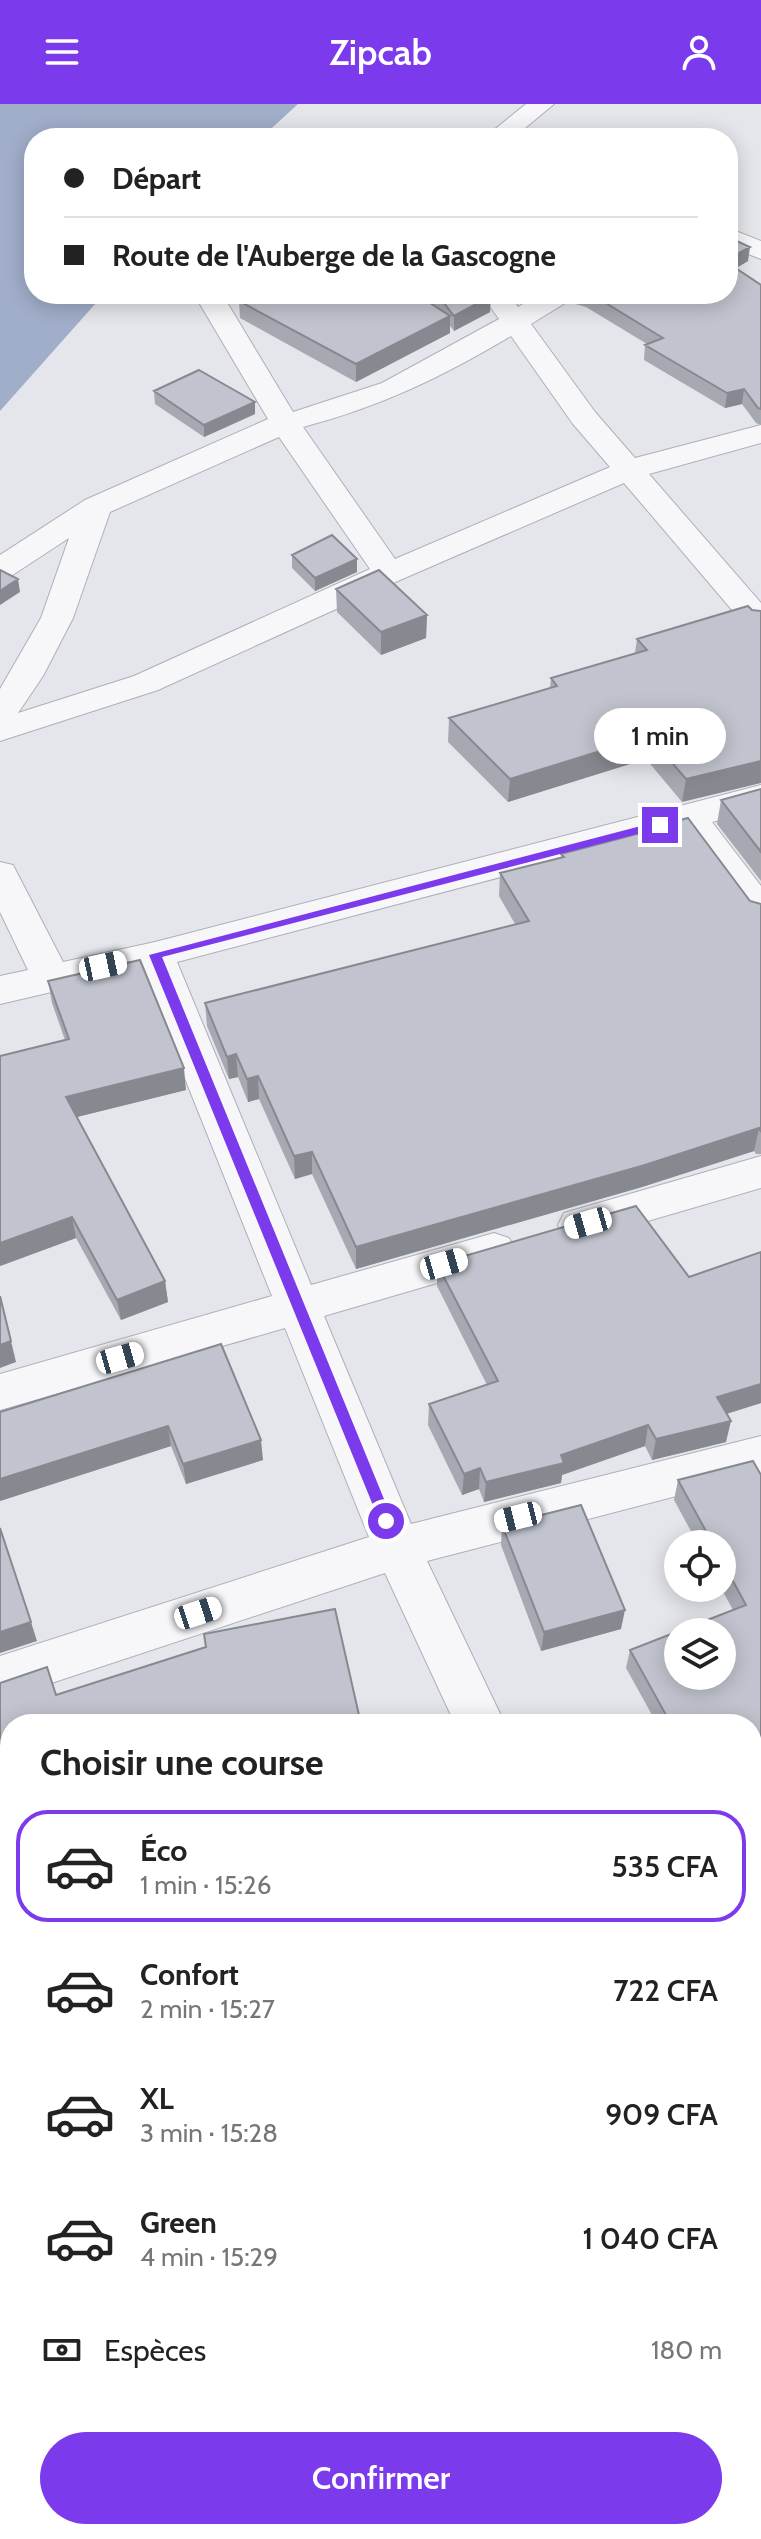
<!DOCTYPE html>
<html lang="fr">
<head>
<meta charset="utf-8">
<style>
	body { margin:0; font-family:Cabin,sans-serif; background:#f6f6f6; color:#222; height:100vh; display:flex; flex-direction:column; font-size:30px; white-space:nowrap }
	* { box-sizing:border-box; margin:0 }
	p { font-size:26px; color:#767676 }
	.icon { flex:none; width:44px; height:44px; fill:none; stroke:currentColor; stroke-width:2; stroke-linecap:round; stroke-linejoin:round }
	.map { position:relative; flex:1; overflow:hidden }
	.sheet { position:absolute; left:0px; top:1610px; width:762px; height:826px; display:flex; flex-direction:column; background:#fff; border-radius:32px 32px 0 0; box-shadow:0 4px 20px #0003 }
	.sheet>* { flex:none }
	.top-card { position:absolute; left:24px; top:24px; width:714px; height:176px; border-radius:32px; box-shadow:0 4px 20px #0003; display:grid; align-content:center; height:176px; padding:0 40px; background:#fff }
	.fabs { position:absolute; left:664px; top:1426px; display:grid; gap:16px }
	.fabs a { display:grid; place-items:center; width:72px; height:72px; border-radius:50%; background:#fff; box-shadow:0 4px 20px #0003; font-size:40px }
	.end { position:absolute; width:36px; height:36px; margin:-18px; border:10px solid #7c3aed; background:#fff; box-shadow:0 0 0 4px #fff }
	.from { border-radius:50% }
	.bubble { position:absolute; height:56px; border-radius:28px; background:#fff; box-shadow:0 4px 20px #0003; font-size:26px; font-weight:600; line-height:56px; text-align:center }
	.car { position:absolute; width:24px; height:48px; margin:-24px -12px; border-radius:10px; box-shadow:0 0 6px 2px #0007; background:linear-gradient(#fff 24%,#345 0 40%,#fff 0 76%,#345 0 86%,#fff 0) }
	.top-card b { display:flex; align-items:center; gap:28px; height:76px; font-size:30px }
	.top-card b+b { border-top:2px solid #e0e0e0 }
	.top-card i { width:20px; height:20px; background:#222 }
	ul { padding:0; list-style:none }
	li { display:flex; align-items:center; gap:24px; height:112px; margin:0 16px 12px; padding:0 24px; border:4px solid transparent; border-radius:32px }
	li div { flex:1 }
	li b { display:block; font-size:30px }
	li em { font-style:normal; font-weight:600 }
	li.on { border-color:#7c3aed }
	li>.icon { width:72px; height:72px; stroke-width:1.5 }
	h2 { padding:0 40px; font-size:36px; line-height:96px }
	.pay { display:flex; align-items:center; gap:20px; height:88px; padding:0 40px; font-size:30px }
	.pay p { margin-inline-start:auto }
	.button { display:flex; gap:16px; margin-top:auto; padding:16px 40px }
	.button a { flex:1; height:92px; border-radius:48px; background:#7c3aed; color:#fff; font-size:32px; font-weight:600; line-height:92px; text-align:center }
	header { display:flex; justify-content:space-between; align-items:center; height:104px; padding:0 40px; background:#7c3aed; color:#fff; font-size:36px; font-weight:600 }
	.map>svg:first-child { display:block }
	.water { fill:#a1aeca }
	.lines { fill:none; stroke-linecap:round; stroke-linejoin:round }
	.minor-casing { stroke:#adb0b9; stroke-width:2 }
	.minor { fill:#f7f7fa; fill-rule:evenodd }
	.wall { fill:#a6a9b1 }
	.shaded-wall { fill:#878990 }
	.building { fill:#c1c4ce; stroke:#878990; stroke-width:2; fill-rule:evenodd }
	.route { fill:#7c3aed }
</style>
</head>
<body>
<header><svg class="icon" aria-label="menu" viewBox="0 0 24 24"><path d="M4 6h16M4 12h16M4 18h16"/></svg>Zipcab<svg class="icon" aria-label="person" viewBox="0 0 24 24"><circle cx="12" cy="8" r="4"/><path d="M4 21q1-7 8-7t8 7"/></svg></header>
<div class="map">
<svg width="761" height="2435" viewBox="0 0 761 2435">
	<rect width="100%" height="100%" fill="#e4e6eb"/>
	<path class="water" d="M 0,0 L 298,0 L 261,34 L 34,34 L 34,190 L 104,190 L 0,307 Z"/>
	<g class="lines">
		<g class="minor-casing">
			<path id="minor" d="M 526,0 L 554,0 L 513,34 L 484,34 Z
				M 728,124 L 761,137 L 761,155 L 728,142 Z
				M 194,190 L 222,190 L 293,308 L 382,279 L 499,215 L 481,190 L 509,190 L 518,203 L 540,190 L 574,190 L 570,196 L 531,220 L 595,308 L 635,354 L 761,321 L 761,339 L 649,370 L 761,499 L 761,529 L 749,526 L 624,379 L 400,476 L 158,586 L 0,637 L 0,585 L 41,514 L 69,434 L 11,472 L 0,475 L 0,451 L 85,396 L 268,315 ZM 511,232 L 573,320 L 610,363 L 395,455 L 303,323 C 380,303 442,273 511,232 ZM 279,333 L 370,465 L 134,572 L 18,609 L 43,572 L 73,514 L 110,408 Z
				M 761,681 L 761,705 L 712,718 L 761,782 L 761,822 L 748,818 L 680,726 L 177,858 L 311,1181 L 494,1129 L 509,1134 L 515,1146 L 509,1158 L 324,1212 L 411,1420 L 761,1332 L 761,1370 L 427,1457 L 505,1620 L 455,1620 L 385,1469 L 0,1596 L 0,1552 L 369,1433 L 285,1224 L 0,1306 L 0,1270 L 272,1192 L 142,867 L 0,900 L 0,872 L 28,866 L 0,808 L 0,758 L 13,761 L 63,858 L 155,838 Z
				M 761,1052 L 761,1084 L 579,1137 L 564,1133 L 558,1121 L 564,1109 Z
				M 761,1682 L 761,1730 L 752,1732 L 752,1684 Z
				M 10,1948 L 10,2004 L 0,2008 L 0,1952 Z
				M 761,2152 L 761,2213 L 752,2217 L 752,2156 Z
				M 752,2258 L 761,2261 L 761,2345 L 752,2341 Z
				M 80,2426 L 164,2426 L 160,2435 L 76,2435 Z"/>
		</g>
		<use href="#minor" class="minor"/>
	</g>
	<path class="wall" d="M 728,133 L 748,157 L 736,164 L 761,181 L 761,321 L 756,319 L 742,300 L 725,304 L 644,256 L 645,241 L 647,240 L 586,203 L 572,199 L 572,190 L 728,190 Z
		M 425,190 L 489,190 L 490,208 L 454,227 L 450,222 L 450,229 L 356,278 L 240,214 L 239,197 L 434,202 Z
		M 154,287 L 255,310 L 204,333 L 155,300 Z
		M 292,451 L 357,455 L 357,468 L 315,487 L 292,464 Z
		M 336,485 L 427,511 L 426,534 L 381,551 L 337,508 Z
		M 752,506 L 682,698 L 646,655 L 508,698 L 448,638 L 449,614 L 550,584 L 551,574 L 635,549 L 637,535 Z
		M 761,685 L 761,777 L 717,720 L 721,696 Z
		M 643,726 L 750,797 L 761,800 L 761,1050 L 756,1050 L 754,1047 L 642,1083 L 356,1165 L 312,1070 L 295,1075 L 259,995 L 248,998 L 238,973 L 229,975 L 207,922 L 205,899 L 515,820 L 499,792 L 500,769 L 561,754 L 561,750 L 643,728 Z
		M 48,877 L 186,986 L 76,1013 L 165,1177 L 168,1198 L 121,1216 L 76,1134 L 0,1162 L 65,936 L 52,899 Z
		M 437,1160 L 689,1173 L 761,1299 L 727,1310 L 726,1338 L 652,1356 L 645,1342 L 562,1371 L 561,1379 L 484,1398 L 479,1385 L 462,1391 L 428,1321 L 429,1300 L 487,1281 L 437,1182 Z
		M 221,1240 L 263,1356 L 186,1380 L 171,1342 L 0,1397 Z
		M 761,1371 L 761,1680 L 753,1681 L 752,1620 L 657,1620 L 626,1564 L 630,1546 L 733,1506 L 721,1484 L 722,1440 L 698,1440 L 674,1396 L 678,1376 Z
		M 502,1421 L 621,1525 L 541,1547 L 501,1441 Z
		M 557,2426 L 647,2426 L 651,2435 L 561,2435 Z"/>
	<path class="shaded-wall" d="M 750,143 L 748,157 L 728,169 L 728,155 Z
		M 491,192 L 490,208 L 454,227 L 454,212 Z
		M 450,212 L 450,229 L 356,278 L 356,260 Z
		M 744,285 L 742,300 L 725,304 L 727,289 Z
		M 255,298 L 255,310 L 204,333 L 204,321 Z
		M 357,455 L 357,468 L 315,487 L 315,474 Z
		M 18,475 L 20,488 L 0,501 L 0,487 Z
		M 427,511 L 426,534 L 381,551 L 381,528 Z
		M 649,632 L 646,655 L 508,698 L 510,675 Z
		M 761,657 L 761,679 L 682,698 L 686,675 Z
		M 236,950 L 238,973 L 229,975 L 227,953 Z
		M 184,964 L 186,986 L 69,1015 L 66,993 Z
		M 258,972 L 259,995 L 248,998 L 247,975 Z
		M 759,1024 L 754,1047 L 642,1083 L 356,1165 L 356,1143 Z
		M 312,1048 L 312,1070 L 295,1075 L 294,1052 Z
		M 72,1113 L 76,1134 L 0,1162 L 0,1139 Z
		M 165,1177 L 168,1198 L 121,1216 L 117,1196 Z
		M 11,1237 L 16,1258 L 0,1264 L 0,1241 Z
		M 761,1280 L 761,1299 L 712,1314 L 717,1293 Z
		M 731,1317 L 726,1338 L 652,1356 L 656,1335 Z
		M 648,1321 L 645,1342 L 562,1371 L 561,1379 L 484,1398 L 486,1378 Z
		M 168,1322 L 171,1342 L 0,1397 L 0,1375 Z
		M 261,1336 L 263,1356 L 186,1380 L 183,1360 Z
		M 480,1364 L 479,1385 L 462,1391 L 464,1370 Z
		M 625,1506 L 621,1525 L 541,1547 L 544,1528 Z
		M 31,1518 L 37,1537 L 0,1549 L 0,1528 Z
		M 10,1728 L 10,1745 L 5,1730 Z
		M 3,2040 L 9,2053 L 5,2055 L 0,2046 L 0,2042 Z
		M 10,2273 L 10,2285 L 0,2289 L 0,2277 Z
		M 539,2426 L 548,2426 L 532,2435 L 522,2435 Z"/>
	<path class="building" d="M 372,28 L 377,34 L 338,34 Z
		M 728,133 L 750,143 L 728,155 Z
		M 728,159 L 761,181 L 761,305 L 758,304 L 744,285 L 727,289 L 645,241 L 663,234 L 591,190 L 728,190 Z
		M 257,190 L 416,190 L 450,212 L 356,260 L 239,197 Z
		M 437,190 L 489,190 L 491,192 L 454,212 Z
		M 199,266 L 255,298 L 204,321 L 154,287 Z
		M 332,431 L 357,455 L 315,474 L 292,451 Z
		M 0,466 L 18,475 L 0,487 Z
		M 379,466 L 427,511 L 381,528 L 336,485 Z
		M 748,502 L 752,506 L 761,507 L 761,657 L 686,675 L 649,632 L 510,675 L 449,614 L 557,582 L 551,574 L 647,546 L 637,535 Z
		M 761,685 L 761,748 L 721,696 Z
		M 688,714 L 750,797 L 761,800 L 761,1028 L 759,1024 L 645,1061 L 356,1143 L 312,1048 L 294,1052 L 258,972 L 247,975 L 236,950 L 227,953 L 205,899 L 529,817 L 500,769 L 564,753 L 561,750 L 644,728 L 643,726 Z
		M 140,856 L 184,964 L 66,993 L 165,1177 L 117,1196 L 72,1113 L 0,1139 L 0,952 L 69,935 L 48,877 Z
		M 636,1102 L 689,1173 L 761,1148 L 761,1280 L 717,1293 L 731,1317 L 656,1335 L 648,1321 L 561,1351 L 564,1359 L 486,1378 L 480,1364 L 464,1370 L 429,1300 L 498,1277 L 437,1160 Z
		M 0,1192 L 11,1237 L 0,1241 Z
		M 221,1240 L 261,1336 L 183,1360 L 168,1322 L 0,1375 L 0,1308 Z
		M 753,1357 L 761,1371 L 761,1663 L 759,1664 L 752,1651 L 752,1620 L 671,1620 L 630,1546 L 746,1501 L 722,1457 L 722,1440 L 713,1440 L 678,1376 ZM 678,1528 L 722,1528 L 722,1572 L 678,1572 Z
		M 581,1401 L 625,1506 L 544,1528 L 502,1421 Z
		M 0,1424 L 31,1518 L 0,1528 Z
		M 335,1505 L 361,1620 L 10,1620 L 10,1728 L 5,1730 L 0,1714 L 0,1579 L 47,1563 L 56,1591 L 206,1543 L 204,1530 Z
		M 10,1975 L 10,2065 L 3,2040 L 0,2042 L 0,1996 L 6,1993 L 7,1976 Z
		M 10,2199 L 10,2273 L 0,2277 L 0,2203 Z
		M 363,2426 L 539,2426 L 522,2435 L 357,2435 L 356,2431 L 364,2427 Z
		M 564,2426 L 647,2426 L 651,2435 L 568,2435 Z"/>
	<path class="route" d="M 660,717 L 664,718 L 664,723 L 162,853 L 393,1417 L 386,1423 L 381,1421 L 149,851 Z"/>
</svg>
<div class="fabs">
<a><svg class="icon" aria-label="locate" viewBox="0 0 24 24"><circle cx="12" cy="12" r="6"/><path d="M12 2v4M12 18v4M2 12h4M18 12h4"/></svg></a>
<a><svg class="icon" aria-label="layers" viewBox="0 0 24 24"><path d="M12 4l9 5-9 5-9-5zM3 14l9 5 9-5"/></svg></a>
</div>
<i class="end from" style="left:386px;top:1417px"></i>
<i class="end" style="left:660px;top:721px"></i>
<div class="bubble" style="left:594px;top:604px;width:132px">1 min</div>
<i class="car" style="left:103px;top:862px;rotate:78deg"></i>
<i class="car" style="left:588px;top:1119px;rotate:254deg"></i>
<i class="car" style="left:444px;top:1160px;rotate:74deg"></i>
<i class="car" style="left:120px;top:1254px;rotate:74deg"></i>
<i class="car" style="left:518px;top:1413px;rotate:256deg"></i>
<i class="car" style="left:198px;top:1509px;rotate:72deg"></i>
<div class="top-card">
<b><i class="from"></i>Départ</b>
<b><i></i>Route de l'Auberge de la Gascogne</b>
</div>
<section class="sheet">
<h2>Choisir une course</h2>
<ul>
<li class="on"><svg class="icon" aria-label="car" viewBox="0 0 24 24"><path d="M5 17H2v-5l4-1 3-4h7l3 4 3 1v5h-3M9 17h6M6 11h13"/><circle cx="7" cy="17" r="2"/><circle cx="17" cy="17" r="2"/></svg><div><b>Éco</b><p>1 min · 15:26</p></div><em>535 CFA</em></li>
<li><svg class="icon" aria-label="car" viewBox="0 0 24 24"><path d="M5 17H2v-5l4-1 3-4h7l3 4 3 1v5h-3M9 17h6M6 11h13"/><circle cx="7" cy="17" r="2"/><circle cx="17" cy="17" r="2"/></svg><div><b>Confort</b><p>2 min · 15:27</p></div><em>722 CFA</em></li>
<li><svg class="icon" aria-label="car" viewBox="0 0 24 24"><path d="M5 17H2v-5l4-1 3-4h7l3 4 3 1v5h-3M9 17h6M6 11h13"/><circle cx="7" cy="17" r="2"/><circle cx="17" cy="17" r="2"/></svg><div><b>XL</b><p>3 min · 15:28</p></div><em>909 CFA</em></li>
<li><svg class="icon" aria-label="car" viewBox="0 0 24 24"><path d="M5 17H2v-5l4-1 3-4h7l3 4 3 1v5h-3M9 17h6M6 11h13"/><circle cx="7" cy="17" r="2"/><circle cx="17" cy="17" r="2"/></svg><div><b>Green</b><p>4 min · 15:29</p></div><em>1 040 CFA</em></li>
</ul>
<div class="pay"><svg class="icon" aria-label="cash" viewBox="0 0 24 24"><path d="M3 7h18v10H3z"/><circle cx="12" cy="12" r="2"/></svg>Espèces<p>180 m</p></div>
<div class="button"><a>Confirmer</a></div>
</section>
</div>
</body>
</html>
